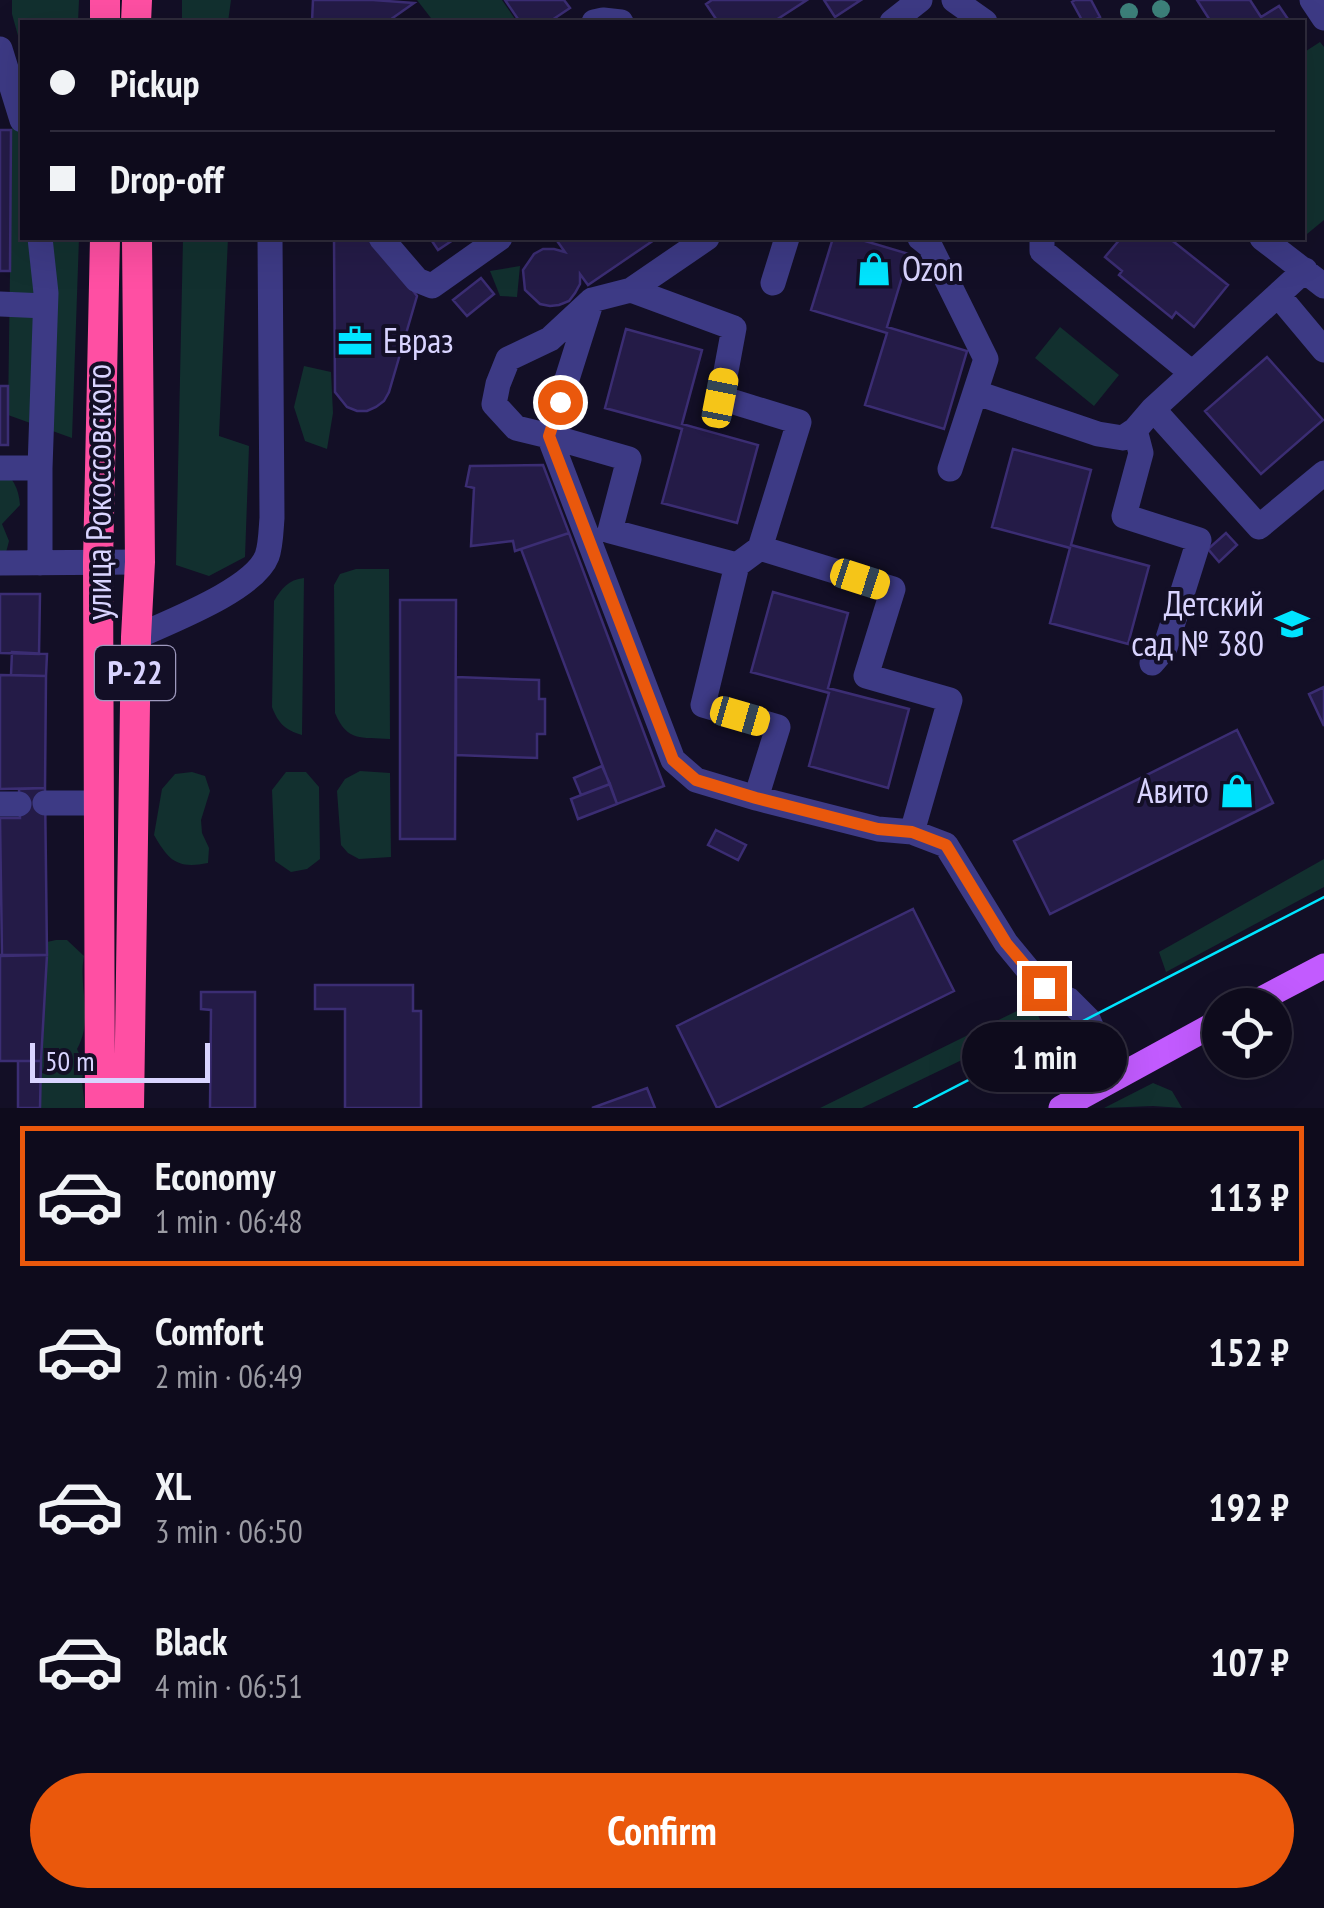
<!DOCTYPE html>
<html lang="en">
<head>
<meta charset="utf-8">
<style>
	body { margin:0; font-family:"PT Sans Narrow",sans-serif; background:#171425; color:#f1f3f6; height:100vh; display:flex; flex-direction:column; font-size:38px; white-space:nowrap }
	* { box-sizing:border-box; margin:0 }
	p { font-size:32px; color:#9b9ba3 }
	.icon { flex:none; width:55px; height:55px; fill:none; stroke:currentColor; stroke-width:2; stroke-linecap:round; stroke-linejoin:round }
	.map { position:relative; height:1108px; overflow:hidden }
	.drawer { display:flex; flex-direction:column; background:#0e0b1c; flex:1 }
	.drawer>* { flex:none }
	.banner { position:absolute; left:20px; top:20px; width:1285px; height:220px; border-radius:0px; box-shadow:0 10px 40px #0002,0 0 0 2px #2e2b3b; display:grid; align-content:center; height:220px; padding:0 30px; background:#0e0b1c }
	.buttons { position:absolute; left:1202px; top:988px; display:grid; gap:20px }
	.buttons a { display:grid; place-items:center; width:90px; height:90px; border-radius:50%; background:#0e0b1c; box-shadow:0 10px 40px #0002,0 0 0 2px #2e2b3b; font-size:50px }
	.scale { position:absolute; left:30px; bottom:25px; width:180px; box-sizing:border-box; padding-left:10px; border:5px solid #d9d4ff; border-top:0; font-size:28px; line-height:35px; white-space:nowrap; color:#d9d4ff; -webkit-text-stroke:8px #130f26; paint-order:stroke }
	.end { position:absolute; width:45px; height:45px; margin:-22px; border:12px solid #ea580c; background:#fff; box-shadow:0 0 0 5px #fff }
	.from { border-radius:50% }
	.bubble { position:absolute; height:70px; border-radius:35px; background:#0e0b1c; box-shadow:0 10px 40px #0002,0 0 0 2px #2e2b3b; font-size:32px; font-weight:700; line-height:70px; text-align:center }
	.car { position:absolute; width:30px; height:60px; margin:-30px -15px; border-radius:12px; box-shadow:0 0 8px 2px #0007; background:linear-gradient(#f5c518 24%,#345 0 40%,#f5c518 0 76%,#345 0 86%,#f5c518 0) }
	.banner b { display:flex; align-items:center; gap:35px; height:95px; font-size:38px }
	.banner b+b { border-top:2px solid #2e2b3b }
	.banner i { width:25px; height:25px; background:#f1f3f6 }
	ul { padding:18px 0 0; list-style:none }
	li { display:flex; align-items:center; gap:30px; height:140px; margin:0 20px 15px; padding:0 10px; border:5px solid transparent; border-radius:0px }
	li div { flex:1 }
	li b { display:block; font-size:38px }
	li em { font-style:normal; font-weight:700 }
	li.current { border-color:#ea580c }
	li>.icon { width:90px; height:90px; stroke-width:1.5 }
	.primary-button { display:flex; gap:20px; margin-top:auto; padding:20px 30px }
	.primary-button a { flex:1; height:115px; border-radius:60px; background:#ea580c; color:#fff; font-size:40px; font-weight:700; line-height:115px; text-align:center }
	.map>svg:first-child { display:block }
	.green { fill:#12302f }
	.building { fill:#241b47; stroke:#3b2d73; stroke-width:2.5 }
	.lines { fill:none; stroke-linecap:round; stroke-linejoin:round }
	.minor { stroke:#3d3a85; stroke-width:25 }
	.major { stroke:#c25bff; stroke-width:25 }
	.highway { stroke:#ff4fa3; stroke-width:30 }
	.tram { stroke:#00e5ff; stroke-width:2.5 }
	.tree { fill:#3d827b }
	.route { stroke:#ea580c; stroke-width:12 }
	.labels { text-anchor:middle; stroke-width:8; stroke-linejoin:round; paint-order:stroke }
	.shield { fill:#130f26; stroke:#9e99be; stroke-width:2.5 }
	.shield-label { font-size:32px; font-weight:bold; fill:#d9d4ff }
	.poi-label { font-size:35px; fill:#d9d4ff; stroke:#130f26; text-anchor:start }
	.street-label { font-size:35px; fill:#d9d4ff; stroke:#130f26 }
</style>
</head>
<body>
<div class="map">
<svg width="1324" height="1108" viewBox="0 0 1324 1108">
	<rect width="100%" height="100%" fill="#130f26"/>
	<path class="green" d="M 12,0 L 79,0 L 78,22 L 22,22 L 22,50 L 12,14 Z
		M 182,0 L 231,0 L 228,22 L 182,22 Z
		M 417,0 L 502,0 L 517,22 L 434,22 Z
		M 1320,42 L 1324,47 L 1324,220 L 1307,234 L 1302,230 L 1303,53 Z
		M 12,127 L 22,134 L 22,238 L 79,238 L 72,438 L 8,415 Z
		M 183,238 L 228,238 L 219,436 L 249,446 L 245,557 L 209,576 L 176,565 Z
		M 520,266 L 517,297 L 500,296 L 490,271 Z
		M 1060,327 L 1119,375 L 1094,406 L 1035,358 Z
		M 304,366 L 331,372 L 333,413 L 327,449 L 305,441 L 294,407 Z
		M 0,466 C 12,477 19,488 20,505 L 2,524 L 9,541 L 2,568 L 0,568 Z
		M 356,569 L 389,569 L 390,739 C 361,737 347,742 335,713 L 334,585 L 340,574 Z
		M 304,578 L 302,735 C 285,730 278,723 272,707 L 274,601 C 282,588 288,580 304,578 Z
		M 360,771 L 390,773 L 391,857 L 359,859 L 348,853 L 341,845 L 337,791 L 345,779 Z
		M 192,772 L 205,776 L 210,791 L 201,820 L 202,833 L 209,848 L 208,863 C 177,869 169,861 154,835 L 162,789 L 175,774 Z
		M 286,772 L 306,772 L 319,787 L 320,859 L 307,869 L 291,872 L 275,861 L 272,790 Z
		M 1324,859 L 1324,887 L 1166,972 L 1159,952 Z
		M 56,940 L 67,940 L 84,956 C 78,988 94,1019 77,1049 L 84,1064 L 82,1082 L 85,1108 L 40,1108 L 47,942 Z
		M 1033,1003 L 1041,1022 L 862,1108 L 820,1108 Z
		M 1153,1083 L 1172,1091 L 1182,1108 L 1153,1106 L 1104,1108 Z"/>
	<path class="building" d="M 313,0 L 373,0 L 414,3 L 387,22 L 312,22 Z
		M 505,0 L 564,0 L 570,8 L 549,22 L 520,22 Z
		M 712,0 L 807,0 L 773,22 L 718,22 L 706,4 Z
		M 824,0 L 861,0 L 835,17 Z
		M 1075,0 L 1091,0 L 1100,17 L 1091,22 L 1083,22 L 1072,2 Z
		M 1197,0 L 1250,0 L 1261,17 L 1279,6 L 1290,22 L 1211,22 Z
		M 0,130 L 11,130 L 10,271 L 0,271 Z
		M 334,238 L 374,238 L 417,296 L 389,392 L 384,401 L 376,407 L 367,411 L 357,411 L 347,407 L 335,392 Z
		M 430,238 L 456,238 L 438,250 Z
		M 555,238 L 657,238 L 588,285 L 580,274 L 580,284 L 575,293 L 569,301 L 559,305 L 550,306 L 540,304 L 525,290 L 523,270 L 534,254 L 543,249 L 554,249 L 565,252 Z
		M 833,238 L 855,238 L 909,254 L 887,327 L 967,351 L 944,429 L 865,405 L 887,333 L 811,310 Z
		M 1121,238 L 1169,238 L 1228,285 L 1194,327 L 1176,312 L 1172,318 L 1119,275 L 1122,271 L 1105,257 Z
		M 481,278 L 494,294 L 467,316 L 453,300 Z
		M 626,329 L 702,350 L 682,424 L 758,445 L 737,523 L 662,503 L 682,429 L 605,408 Z
		M 1267,357 L 1323,420 L 1261,474 L 1205,411 Z
		M 0,386 L 8,386 L 8,445 L 0,445 Z
		M 1013,449 L 1091,470 L 1071,545 L 1149,566 L 1128,644 L 1050,623 L 1070,548 L 992,527 Z
		M 543,465 L 569,533 L 515,551 L 513,541 L 471,546 L 474,488 L 466,486 L 470,466 Z
		M 569,533 L 664,786 L 617,804 L 521,549 Z
		M 1226,533 L 1237,545 L 1219,562 L 1208,549 Z
		M 773,592 L 848,613 L 828,688 L 909,709 L 888,788 L 809,766 L 829,693 L 751,672 Z
		M 0,594 L 40,594 L 39,654 L 0,653 Z
		M 400,600 L 456,600 L 455,839 L 400,839 Z
		M 12,652 L 47,654 L 46,676 L 11,675 Z
		M 0,675 L 46,676 L 45,788 L 0,789 Z
		M 456,677 L 539,680 L 539,699 L 545,699 L 545,734 L 537,734 L 537,758 L 456,755 Z
		M 1324,687 L 1324,726 L 1309,694 Z
		M 1237,730 L 1273,803 L 1050,914 L 1014,841 Z
		M 602,766 L 610,784 L 581,795 L 574,778 Z
		M 610,784 L 617,804 L 578,819 L 571,799 Z
		M 45,788 L 47,955 L 2,956 L 0,818 L 20,818 L 19,789 Z
		M 716,830 L 746,845 L 738,860 L 708,845 Z
		M 913,909 L 954,991 L 717,1108 L 677,1026 Z
		M 0,955 L 47,955 L 41,1061 L 0,1061 Z
		M 315,985 L 413,985 L 413,1011 L 421,1011 L 421,1108 L 345,1108 L 345,1009 L 315,1009 Z
		M 201,992 L 255,992 L 255,1108 L 210,1108 L 211,1010 L 201,1009 Z
		M 18,1061 L 41,1061 L 40,1108 L 18,1108 Z
		M 647,1088 L 655,1108 L 592,1108 Z"/>
	<g class="lines">
		<path class="minor" d="M 954,0 L 985,22
			M 1312,0 L 1324,18
			M 594,22 L 603,20 L 621,22
			M 892,22 L 920,0
			M 0,49 L 22,120
			M 40,238 L 46,293 L 40,468 L 40,563
			M 381,238 L 417,280 L 432,286 L 500,238
			M 707,238 L 631,290 L 592,300 L 549,436 L 629,459 L 610,531 L 737,565
			M 920,238 L 930,246 L 986,359 L 950,469
			M 1042,238 L 1042,251 L 1192,373
			M 1262,238 L 1324,286
			M 773,283 L 787,238
			M 631,290 L 734,328 L 721,398 L 799,422 L 760,548
			M 1278,295 L 1324,350
			M 592,300 L 550,339 L 508,359 L 498,384 L 494,404 L 516,428 L 549,436 L 673,760 L 696,780 L 756,798
			M 0,304 L 45,306
			M 977,393 L 1098,434 L 1123,438 L 1135,430 L 1153,409 L 1305,270
			M 1153,409 L 1259,527 L 1324,473
			M 1135,430 L 1141,453 L 1124,516 L 1199,540 L 1165,648 L 1152,663
			M 0,468 L 40,468
			M 0,563 L 140,562
			M 136,637 C 168,622 254,590 267,556 C 271,545 271,529 272,518 L 270,238
			M 45,803 L 99,803
			M 0,804 L 19,804
			M 912,832 L 950,700 L 866,676 L 893,589 L 760,548 L 737,565 L 703,705 L 778,727 L 756,798 L 878,829 L 912,832 L 946,845 L 1006,943 L 1044,989 L 1069,1000 L 1088,1019 L 1113,1078"/>
		<path class="major" d="M 1250,1005 L 1324,966
			M 1061,1108 L 1220,1021"/>
		<path class="highway" d="M 105,0 L 105,22
			M 136,22 L 137,0
			M 100,1108 L 98,562 L 105,238
			M 129,1108 L 136,637 L 140,562 L 137,238"/>
		<path class="tram" d="M 914,1108 L 1324,897"/>
	</g>
	<g class="tree">
		<circle cx="1161" cy="9" r="9"/>
		<circle cx="1129" cy="12" r="9"/>
	</g>
	<g class="lines">
		<path class="route" d="M 560,402 L 549,436 L 673,760 L 696,780 L 756,798 L 878,829 L 912,832 L 946,845 L 1006,943 L 1044,988"/>
	</g>
	<defs>
		<g id="shop-bare" transform="scale(2.7)"><path d="M-5-2.5h2.3a2.7 3.5 0 0 1 5.4 0H5L5.5 6h-11ZM-1.5-2.5h3a1.5 2.3 0 0 0-3 0Z" fill="#00e5ff" stroke="#130f26" stroke-width="2.5" paint-order="stroke"/></g>
		<g id="office-bare" transform="scale(2.7)"><path d="M-6-3h4V-5.5h4V-3h4V5H-6ZM-1-4.5V-3h2v-1.5ZM-6 0V1H6V0Z" fill="#00e5ff" stroke="#130f26" stroke-width="2.5" paint-order="stroke"/></g>
		<g id="school-bare" transform="scale(2.7)"><path d="M0-5L7-2L0 1L-7-2ZM-4 1L0 2.5L4 1V4Q0 6-4 4Z" fill="#00e5ff" stroke="#130f26" stroke-width="2.5" paint-order="stroke"/></g>
	</defs>
	<g fill-rule="evenodd">
		<use href="#shop-bare" x="874" y="269"/>
		<use href="#office-bare" x="355" y="341"/>
		<use href="#school-bare" x="1292" y="624"/>
		<use href="#shop-bare" x="1237" y="791"/>
	</g>
	<g class="labels">
		<rect class="shield" x="95" y="646" width="80" height="54" rx="8"/>
		<g class="shield-label">
			<text x="135" y="684">Р-22</text>
		</g>
		<g class="poi-label">
			<text x="902" y="281">Ozon</text>
			<text x="383" y="353">Евраз</text>
			<text x="1264" y="616" text-anchor="end">Детский<tspan x="1264" dy="40">сад № 380</tspan></text>
			<text x="1209" y="803" text-anchor="end">Авито</text>
		</g>
		<g class="street-label">
			<text transform="translate(99 492) rotate(-90)" y="12">улица Рокоссовского</text>
		</g>
	</g>
</svg>
<div class="buttons">
<a><svg class="icon" aria-label="locate" viewBox="0 0 24 24"><circle cx="12" cy="12" r="6"/><path d="M12 2v4M12 18v4M2 12h4M18 12h4"/></svg></a>
</div>
<div class="scale">50 m</div>
<i class="end from" style="left:560px;top:402px"></i>
<i class="end" style="left:1044px;top:988px"></i>
<div class="bubble" style="left:962px;top:1022px;width:165px">1 min</div>
<i class="car" style="left:720px;top:398px;rotate:11deg"></i>
<i class="car" style="left:860px;top:579px;rotate:108deg"></i>
<i class="car" style="left:740px;top:716px;rotate:106deg"></i>
<div class="banner">
<b><i class="from"></i>Pickup</b>
<b><i></i>Drop-off</b>
</div>
</div>
<section class="drawer">
<ul>
<li class="current"><svg class="icon" aria-label="car" viewBox="0 0 24 24"><path d="M5 17H2v-5l4-1 3-4h7l3 4 3 1v5h-3M9 17h6M6 11h13"/><circle cx="7" cy="17" r="2"/><circle cx="17" cy="17" r="2"/></svg><div><b>Economy</b><p>1 min · 06:48</p></div><em>113 ₽</em></li>
<li><svg class="icon" aria-label="car" viewBox="0 0 24 24"><path d="M5 17H2v-5l4-1 3-4h7l3 4 3 1v5h-3M9 17h6M6 11h13"/><circle cx="7" cy="17" r="2"/><circle cx="17" cy="17" r="2"/></svg><div><b>Comfort</b><p>2 min · 06:49</p></div><em>152 ₽</em></li>
<li><svg class="icon" aria-label="car" viewBox="0 0 24 24"><path d="M5 17H2v-5l4-1 3-4h7l3 4 3 1v5h-3M9 17h6M6 11h13"/><circle cx="7" cy="17" r="2"/><circle cx="17" cy="17" r="2"/></svg><div><b>XL</b><p>3 min · 06:50</p></div><em>192 ₽</em></li>
<li><svg class="icon" aria-label="car" viewBox="0 0 24 24"><path d="M5 17H2v-5l4-1 3-4h7l3 4 3 1v5h-3M9 17h6M6 11h13"/><circle cx="7" cy="17" r="2"/><circle cx="17" cy="17" r="2"/></svg><div><b>Black</b><p>4 min · 06:51</p></div><em>107 ₽</em></li>
</ul>
<div class="primary-button"><a>Confirm</a></div>
</section>
</body>
</html>
